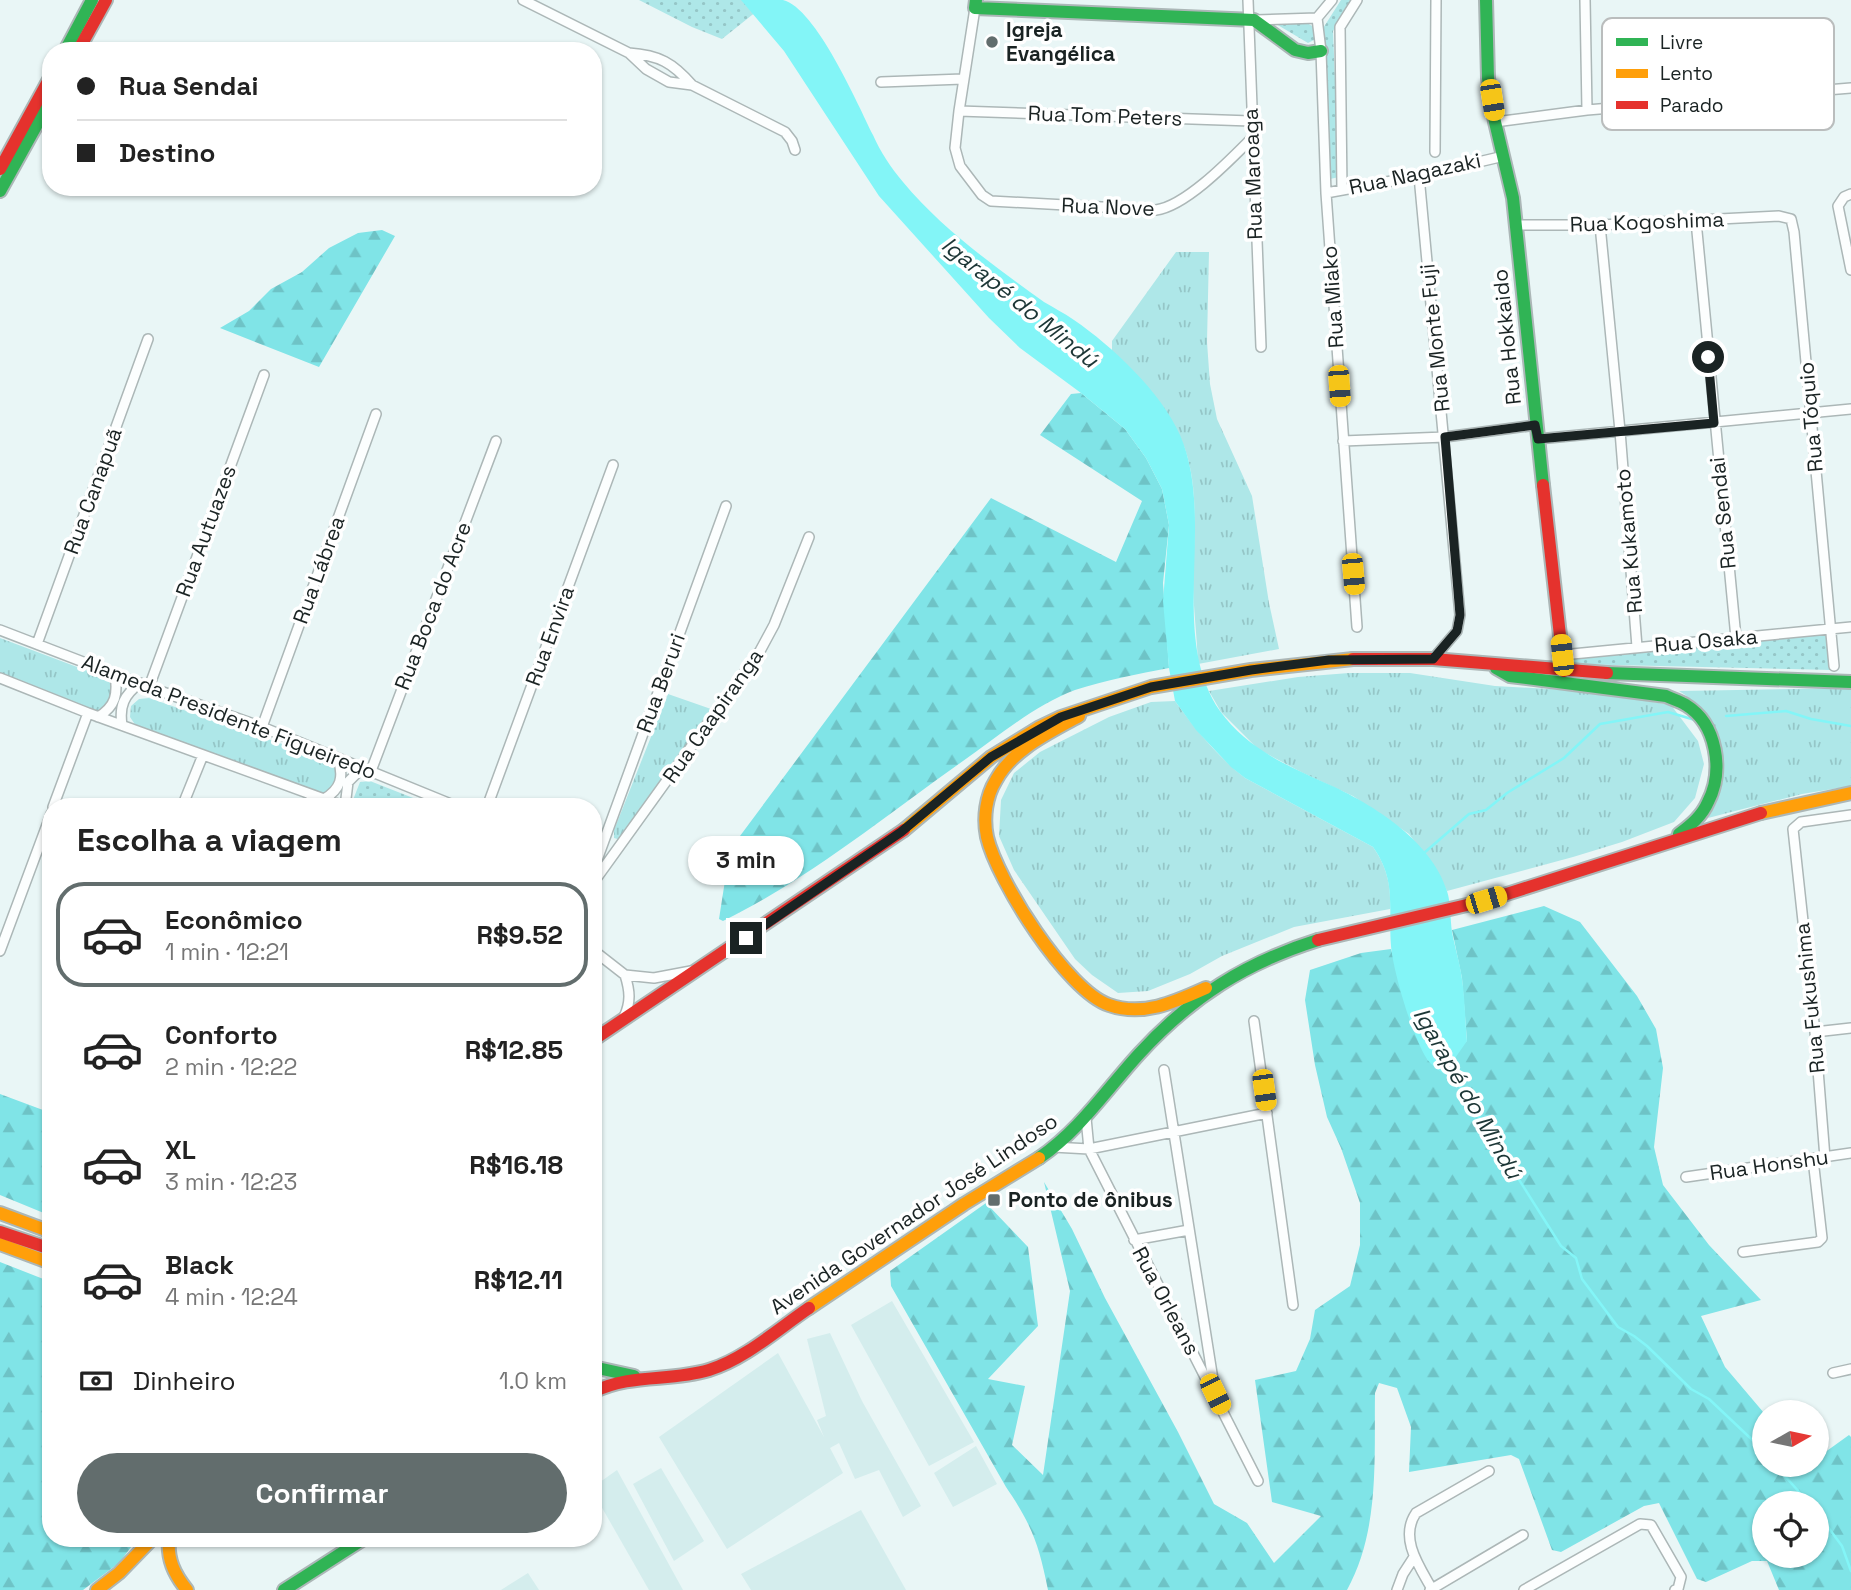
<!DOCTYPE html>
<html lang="pt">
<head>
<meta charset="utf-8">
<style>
	body { margin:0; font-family:"Space Grotesk",sans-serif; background:#f6f6f6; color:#222; height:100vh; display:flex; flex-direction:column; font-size:26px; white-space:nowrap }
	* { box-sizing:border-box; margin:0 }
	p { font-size:23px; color:#767676 }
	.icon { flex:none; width:38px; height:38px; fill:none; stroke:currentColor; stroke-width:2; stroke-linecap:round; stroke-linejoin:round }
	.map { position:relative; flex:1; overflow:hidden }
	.drawer { position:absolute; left:42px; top:798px; width:560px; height:749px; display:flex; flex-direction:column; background:#fff; border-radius:28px; box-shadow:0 2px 5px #0004 }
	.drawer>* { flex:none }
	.banner { position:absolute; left:42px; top:42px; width:560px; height:154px; border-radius:28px; box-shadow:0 2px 5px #0004; display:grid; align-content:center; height:154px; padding:0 35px; background:#fff }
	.needle { width:46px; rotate:81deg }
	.fabs { position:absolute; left:1752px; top:1400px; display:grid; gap:14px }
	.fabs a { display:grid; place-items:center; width:77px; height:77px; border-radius:50%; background:#fff; box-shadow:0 2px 5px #0004; font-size:35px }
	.end { position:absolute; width:32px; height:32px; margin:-16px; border:9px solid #1a2323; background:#fff; box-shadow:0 0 0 4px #fff }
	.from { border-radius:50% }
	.bubble { position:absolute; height:49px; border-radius:24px; background:#fff; box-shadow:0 2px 5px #0004; font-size:23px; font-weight:700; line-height:49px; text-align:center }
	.car { position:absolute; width:21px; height:42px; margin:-21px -10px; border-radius:9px; box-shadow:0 0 5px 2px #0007; background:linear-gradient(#f5c518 24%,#345 0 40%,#f5c518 0 76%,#345 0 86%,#f5c518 0) }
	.banner b { display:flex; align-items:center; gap:24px; height:66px; font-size:26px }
	.banner b+b { border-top:2px solid #e0e0e0 }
	.banner i { width:18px; height:18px; background:#222 }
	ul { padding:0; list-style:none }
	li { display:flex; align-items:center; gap:21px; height:105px; margin:0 14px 10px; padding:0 21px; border:4px solid transparent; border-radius:28px }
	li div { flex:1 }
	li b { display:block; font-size:26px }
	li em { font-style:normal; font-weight:700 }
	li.on { border-color:#626d6d }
	li>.icon { width:63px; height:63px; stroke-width:1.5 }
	h2 { padding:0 35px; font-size:32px; line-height:84px }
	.pay { display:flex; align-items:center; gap:18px; height:77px; padding:0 35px; font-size:26px }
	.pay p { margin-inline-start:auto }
	.button { display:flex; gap:14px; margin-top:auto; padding:14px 35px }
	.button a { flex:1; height:80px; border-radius:42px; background:#626d6d; color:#fff; font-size:28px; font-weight:700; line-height:80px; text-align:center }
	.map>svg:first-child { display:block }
	.built { fill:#d4eded }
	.grass { fill:url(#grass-tufts) }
	.forest { fill:url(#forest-firs); fill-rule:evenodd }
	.park { fill:url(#park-dots) }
	.water { fill:#83f5f7 }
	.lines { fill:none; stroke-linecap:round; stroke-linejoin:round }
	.stream { stroke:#83f5f7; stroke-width:2.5 }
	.street-casing { stroke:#acb7b7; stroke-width:12 }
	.fast-casing { stroke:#acb7b7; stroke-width:16 }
	.slow-casing { stroke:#acb7b7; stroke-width:16 }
	.jam-casing { stroke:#acb7b7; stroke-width:16 }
	.street { stroke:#fcfefe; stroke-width:9 }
	.fast { stroke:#30b455; stroke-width:12 }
	.slow { stroke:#ff9f0a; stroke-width:12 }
	.jam { stroke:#e5322d; stroke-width:12 }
	.route { stroke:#1a2323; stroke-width:9 }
	.poi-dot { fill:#626d6d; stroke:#fff; stroke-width:2.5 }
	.labels { text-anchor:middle; stroke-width:7; stroke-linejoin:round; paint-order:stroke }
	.poi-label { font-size:21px; font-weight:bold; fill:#1a2323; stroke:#fff; text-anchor:start }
	.street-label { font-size:21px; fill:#1a2323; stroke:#fff }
	.water-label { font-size:23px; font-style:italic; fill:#1c3636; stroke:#fff }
	.key { fill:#fff; stroke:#babdbd; stroke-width:2 }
	.key-label { font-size:19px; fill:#1a2323 }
</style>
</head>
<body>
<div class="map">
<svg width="1851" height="1590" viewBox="0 0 1851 1590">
	<defs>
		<pattern id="grass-tufts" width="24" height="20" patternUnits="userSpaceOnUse" patternTransform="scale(1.75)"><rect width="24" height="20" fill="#aee7e8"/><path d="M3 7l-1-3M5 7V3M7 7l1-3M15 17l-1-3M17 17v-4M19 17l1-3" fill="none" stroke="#95c6c7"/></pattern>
		<pattern id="forest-firs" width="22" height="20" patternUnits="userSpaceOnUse" patternTransform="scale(1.75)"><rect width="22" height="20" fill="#80e4e7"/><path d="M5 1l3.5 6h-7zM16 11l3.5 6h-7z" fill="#6ec3c6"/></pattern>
		<pattern id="park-dots" width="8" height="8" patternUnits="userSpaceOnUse" patternTransform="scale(1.75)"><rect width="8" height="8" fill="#aee7e8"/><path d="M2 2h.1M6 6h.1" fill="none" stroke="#95c6c7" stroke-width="1.8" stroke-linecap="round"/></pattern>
	</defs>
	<rect width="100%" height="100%" fill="#e9f6f6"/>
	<path class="built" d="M 892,1301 L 974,1442 L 929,1466 L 851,1325 Z
		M 830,1333 L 862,1401 L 921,1506 L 903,1517 L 879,1470 L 855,1479 L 839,1443 L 830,1448 L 843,1473 L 727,1549 L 659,1437 L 778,1353 L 824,1437 L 817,1420 L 826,1416 L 807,1339 Z
		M 976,1446 L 997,1484 L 953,1507 L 934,1473 Z
		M 661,1468 L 704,1541 L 674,1561 L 633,1484 Z
		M 617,1470 L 683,1590 L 649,1590 L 601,1506 L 593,1511 L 593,1487 Z
		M 861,1510 L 906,1590 L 751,1590 L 741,1574 Z
		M 528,1573 L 539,1590 L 501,1590 Z"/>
	<path class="grass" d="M 1176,252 L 1209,252 L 1207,342 L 1210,384 L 1217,419 L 1252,496 L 1269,603 L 1279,649 L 1198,664 C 1197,635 1193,606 1193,578 C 1194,535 1199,490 1185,449 C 1171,409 1141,380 1112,351 L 1112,341 Z
		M 0,638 L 109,679 C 113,692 115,710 97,712 L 0,674 Z
		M 1349,673 L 1410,673 L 1495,686 L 1585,691 L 1671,705 L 1698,741 L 1704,764 L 1695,798 L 1674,822 L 1622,842 L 1573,857 L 1447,891 L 1436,870 L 1409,834 L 1353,796 L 1303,773 L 1258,749 L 1221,712 L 1209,691 L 1298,677 Z
		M 1851,688 L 1851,786 L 1802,794 L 1708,818 C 1737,773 1725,719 1679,691 Z
		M 668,694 L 711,709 L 621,840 L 614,838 L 614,830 Z
		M 149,698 L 334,762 L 340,775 L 330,792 L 319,794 L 136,726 L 130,717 L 131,706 L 139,699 Z
		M 1175,701 C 1195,729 1217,756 1245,778 L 1373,847 C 1387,867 1391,885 1390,909 L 1294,927 L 1222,956 L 1190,974 L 1148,991 L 1118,993 L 1092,975 L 1075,959 L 1014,870 L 999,836 L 1001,800 L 1014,773 L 1040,752 L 1109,717 L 1151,702 Z"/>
	<path class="forest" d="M 382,230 L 395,236 L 319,367 L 220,328 L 249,311 L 271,289 L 302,272 L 329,248 L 358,233 Z
		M 1081,393 L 1125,429 L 1146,458 L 1162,489 L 1169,525 L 1163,583 L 1169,668 C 1138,674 1106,680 1075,690 C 1035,705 997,737 963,761 C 885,816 809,879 723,921 L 719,919 L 729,855 L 740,836 L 991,498 L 1116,562 L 1142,501 L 1040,435 L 1071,394 Z
		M 1544,906 L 1580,922 L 1637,996 L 1656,1029 L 1663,1068 L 1654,1147 L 1663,1185 L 1709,1245 L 1761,1300 L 1701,1316 L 1725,1367 L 1764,1413 L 1764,1465 L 1816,1465 L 1817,1458 L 1849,1435 L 1851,1437 L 1851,1590 L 1779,1590 L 1767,1561 L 1752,1561 L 1706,1582 L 1697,1579 L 1659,1503 L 1644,1506 L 1561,1552 L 1552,1550 L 1519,1459 L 1511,1455 L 1409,1472 L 1411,1427 L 1397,1388 L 1379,1383 L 1375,1393 C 1374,1459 1380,1530 1347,1590 L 1048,1590 C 1039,1545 1032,1525 1006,1487 L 891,1286 L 890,1271 L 986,1203 L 1028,1247 L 1038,1326 L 988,1379 L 1025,1386 L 1012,1445 L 1043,1475 L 1070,1291 L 1044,1182 L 1072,1229 L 1105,1298 L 1178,1432 L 1214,1504 L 1247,1523 L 1274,1563 L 1321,1516 L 1272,1502 L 1255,1380 L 1296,1371 L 1310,1339 L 1315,1310 L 1350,1286 L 1360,1245 L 1360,1203 L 1341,1148 L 1327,1117 L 1315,1065 L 1305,1000 L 1310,970 L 1361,953 L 1391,949 L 1413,1025 L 1428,1060 L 1467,1041 L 1462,978 L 1452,930 ZM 1764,1503 L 1816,1503 L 1816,1556 L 1764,1556 Z
		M 0,1094 L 51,1113 L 51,1216 L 0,1195 Z
		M 0,1262 L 51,1282 L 51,1538 L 138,1538 L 119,1563 L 83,1590 L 0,1590 Z"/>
	<path class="park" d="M 639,0 L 774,0 L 752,15 L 722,39 L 692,27 Z
		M 1341,0 L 1351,0 L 1333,31 L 1339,177 L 1330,179 L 1324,42 L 1318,38 L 1308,43 L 1271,21 C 1293,21 1304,16 1320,33 Z
		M 1828,634 L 1830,670 L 1570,664 L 1570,659 Z
		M 370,781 L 436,807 L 351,805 L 360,782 Z"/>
	<path class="water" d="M 741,0 C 754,0 770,0 783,0 C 816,8 858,105 873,135 C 880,151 891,168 903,182 C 942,229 994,266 1044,302 C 1054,308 1064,313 1074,320 C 1112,346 1161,392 1180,435 C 1217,520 1167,635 1220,711 C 1245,746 1283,764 1321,781 C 1368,801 1431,839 1447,891 C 1451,903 1450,919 1452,932 C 1455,948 1460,963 1462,979 C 1465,999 1465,1020 1467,1041 L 1444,1074 C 1438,1069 1431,1065 1427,1059 C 1413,1038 1393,971 1391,946 C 1388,907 1397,881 1373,847 L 1245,778 L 1231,767 L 1196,730 L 1175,701 L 1169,668 L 1163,601 L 1169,525 L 1162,489 L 1146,458 L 1125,429 L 1081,393 L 1020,348 L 989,318 L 879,196 L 784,51 Z"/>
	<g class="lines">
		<path class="stream" d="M 1726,716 L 1786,711 L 1811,719 L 1851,726
			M 1424,853 L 1469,814 L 1486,810 L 1507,793 L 1564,758 L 1600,724 L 1668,712 L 1695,720
			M 1447,1066 L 1561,1246 L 1576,1258 L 1582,1279 L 1618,1327 L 1634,1336 L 1647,1346 L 1691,1389 L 1709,1399 L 1764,1451
			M 1775,1465 L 1809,1503
			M 1816,1511 L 1842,1546 L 1851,1571"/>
		<g class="street-casing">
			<path id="street" d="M 523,0 L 629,53 L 646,69 L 669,82 L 692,85 L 785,132 L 792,141 L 795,150
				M 1248,0 L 1261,347
				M 1332,0 L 1317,18 L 1321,51 L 1326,193 L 1357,627
				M 1585,0 L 1587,110
				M 975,8 L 959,111 L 955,148 L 960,166 L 982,195 L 991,201 L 1156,210 C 1186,206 1230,160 1252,138
				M 1256,20 L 1317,18
				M 629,53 C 659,55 673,63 692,85
				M 881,82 L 963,79
				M 959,111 L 1251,121
				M 1495,122 L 1587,110 L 1851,88
				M 1435,152 L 1436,0
				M 1419,176 L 1460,615 L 1457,631 L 1433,659
				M 1342,190 L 1340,27 L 1357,0
				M 1326,193 L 1419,176 L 1504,156
				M 1851,194 L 1844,197 L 1838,206 L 1851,270
				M 1696,221 L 1736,638
				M 1516,225 L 1600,225 L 1779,216 L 1791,219 L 1794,232 L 1834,666
				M 1600,225 L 1620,431 L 1637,647
				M 1538,439 L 1851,409
				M 1343,441 L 1445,437 L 1536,425
				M 0,630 L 143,685 L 262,727 L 458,807
				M 37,644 L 148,339
				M 1562,655 L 1851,627
				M 0,678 L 88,713 L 346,807
				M 149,687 L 264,375
				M 98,717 C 116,706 118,694 115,674
				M 122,725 C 119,706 124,695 140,683
				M 262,727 L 376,414
				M 371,771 L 496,441
				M 324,799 C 341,789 344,777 338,759
				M 53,807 L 88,713
				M 182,807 L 203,755
				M 308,807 L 312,795
				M 345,807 L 348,782 L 362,768
				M 487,807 L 613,465
				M 597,860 L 726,506
				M 593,883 L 760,651 L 774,625 L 809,537
				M 593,950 L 625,975 L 654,978 L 691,971
				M 0,951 L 51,814
				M 624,1017 C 631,1002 630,991 625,975
				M 1254,1021 L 1293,1305
				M 1815,1032 L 1851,1028
				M 1164,1070 L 1214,1386
				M 1086,1118 L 1089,1149 L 1258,1481
				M 1053,1147 L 1089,1149 L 1267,1113
				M 1825,1158 L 1815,1032 L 1793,829 L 1801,822 L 1851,815
				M 1686,1177 L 1851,1153
				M 1134,1240 L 1189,1230
				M 1743,1252 L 1818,1242 L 1822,1238 L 1813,1159
				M 1833,1373 L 1851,1369
				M 1432,1589 C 1419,1566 1399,1538 1416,1513 L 1489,1471
				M 1397,1590 L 1403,1574 L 1414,1557
				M 1430,1590 L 1523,1535
				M 1524,1590 L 1640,1524 L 1651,1525 L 1681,1577 L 1678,1589 L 1675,1590"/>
		</g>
		<g class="fast-casing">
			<path id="fast" d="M 976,0 L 975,8 L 1254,20 L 1295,50 L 1308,53 L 1321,51
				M 1486,0 L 1488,78 L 1495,122 L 1513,198 L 1543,485
				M 65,51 L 92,0
				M 0,191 L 51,99
				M 1496,668 L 1510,676 L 1666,696 C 1672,699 1680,701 1686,705 C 1717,724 1724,771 1708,802 C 1702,816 1691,825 1679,834
				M 1607,673 L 1851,682
				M 1039,1158 C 1080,1130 1106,1090 1139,1054 C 1191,997 1245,963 1318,940
				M 593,1367 L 634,1376
				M 284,1590 L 365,1538"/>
		</g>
		<g class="slow-casing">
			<path id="slow" d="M 1079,716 C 1049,733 1013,749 996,780 C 986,796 983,818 987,837 C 997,880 1067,991 1109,1005 C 1143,1017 1175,1002 1206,988
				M 1761,813 L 1851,793
				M 904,830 L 991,757 L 1038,728 L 1061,717 L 1151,687 L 1251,670 L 1353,659
				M 0,1213 L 51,1232
				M 0,1244 L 51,1263
				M 809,1308 L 964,1204 L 1039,1158
				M 169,1538 C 167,1559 174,1574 187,1590
				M 97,1590 L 119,1573 L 153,1538"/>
		</g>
		<g class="jam-casing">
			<path id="jam" d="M 78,51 L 106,0
				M 0,169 L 51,76
				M 1543,485 L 1564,671
				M 1353,659 L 1433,659 L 1607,673
				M 1318,940 L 1488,900 L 1761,813
				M 593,1040 L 904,830
				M 0,1232 L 51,1249
				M 593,1392 C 632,1373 669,1382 709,1370 C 745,1359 778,1329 809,1308"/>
		</g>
		<use href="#street" class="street"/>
		<use href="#fast" class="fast"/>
		<use href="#slow" class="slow"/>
		<use href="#jam" class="jam"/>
	</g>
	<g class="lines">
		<path class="route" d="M 746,938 L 901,832 L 991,757 L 1061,717 L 1151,687 L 1251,670 L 1329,660 L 1433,659 L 1457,631 L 1460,615 L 1445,437 L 1535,425 L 1538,439 L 1714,423 L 1708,357"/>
	</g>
	<g class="poi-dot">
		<circle cx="992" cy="42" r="7"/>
		<rect x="987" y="1193" width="14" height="14" rx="3.5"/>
	</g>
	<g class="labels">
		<g class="poi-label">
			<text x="1006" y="37">Igreja<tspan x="1006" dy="24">Evangélica</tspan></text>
			<text x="1008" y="1207">Ponto de ônibus</text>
		</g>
		<g class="street-label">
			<text transform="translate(1105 116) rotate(2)" y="7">Rua Tom Peters</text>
			<text transform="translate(1253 174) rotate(-92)" y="7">Rua Maroaga</text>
			<text transform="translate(1415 174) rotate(-12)" y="7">Rua Nagazaki</text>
			<text transform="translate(1108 207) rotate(2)" y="7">Rua Nove</text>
			<text transform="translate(1647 222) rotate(-2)" y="7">Rua Kogoshima</text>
			<text transform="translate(1333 297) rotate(-94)" y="7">Rua Miako</text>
			<text transform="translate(1507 337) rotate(-96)" y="7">Rua Hokkaido</text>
			<text transform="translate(1435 338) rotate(-96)" y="7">Rua Monte Fuji</text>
			<text transform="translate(1811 417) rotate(-95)" y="7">Rua Tóquio</text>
			<text transform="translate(93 491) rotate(-70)" y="7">Rua Canapuã</text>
			<text transform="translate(1723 513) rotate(-96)" y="7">Rua Sendai</text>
			<text transform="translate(206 531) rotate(-70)" y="7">Rua Autuazes</text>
			<text transform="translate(1629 541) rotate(-95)" y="7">Rua Kukamoto</text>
			<text transform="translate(319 570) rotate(-70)" y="7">Rua Lábrea</text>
			<text transform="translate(433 606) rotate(-69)" y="7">Rua Boca do Acre</text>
			<text transform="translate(550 636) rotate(-70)" y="7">Rua Envira</text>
			<text transform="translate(1706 641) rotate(-5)" y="7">Rua Osaka</text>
			<text transform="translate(661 683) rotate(-70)" y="7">Rua Beruri</text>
			<text transform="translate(713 716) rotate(-55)" y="7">Rua Caapiranga</text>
			<text transform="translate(229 717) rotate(21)" y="7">Alameda Presidente Figueiredo</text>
			<text transform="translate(1810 998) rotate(-96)" y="7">Rua Fukushima</text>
			<text transform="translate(1769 1165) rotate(-8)" y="7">Rua Honshu</text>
			<text transform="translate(914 1214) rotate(-34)" y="7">Avenida Governador José Lindoso</text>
			<text transform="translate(1166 1301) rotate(62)" y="7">Rua Orleans</text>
		</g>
		<g class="water-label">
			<text transform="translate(1020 302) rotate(39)" y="8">Igarapé do Mindú</text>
			<text transform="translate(1468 1093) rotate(60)" y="8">Igarapé do Mindú</text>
		</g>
	</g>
	<rect x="1602" y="18" width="232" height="112" rx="10" class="key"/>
	<rect x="1616" y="38" width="32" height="8" fill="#30b455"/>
	<rect x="1616" y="69" width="32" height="9" fill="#ff9f0a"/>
	<rect x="1616" y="101" width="32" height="8" fill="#e5322d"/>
	<g class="key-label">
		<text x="1660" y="49">Livre</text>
		<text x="1660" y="80">Lento</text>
		<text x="1660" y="112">Parado</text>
	</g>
</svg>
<div class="fabs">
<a><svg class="needle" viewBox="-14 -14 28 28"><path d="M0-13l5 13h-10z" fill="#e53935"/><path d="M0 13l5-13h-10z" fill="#767676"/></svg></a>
<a><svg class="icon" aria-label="locate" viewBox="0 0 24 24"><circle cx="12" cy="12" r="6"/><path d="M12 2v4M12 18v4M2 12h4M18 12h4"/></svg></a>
</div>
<i class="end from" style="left:1708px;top:357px"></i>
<i class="end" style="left:746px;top:938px"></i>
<div class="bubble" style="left:688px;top:836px;width:116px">3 min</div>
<i class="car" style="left:1492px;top:100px;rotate:171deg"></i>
<i class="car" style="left:1339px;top:386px;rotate:176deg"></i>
<i class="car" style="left:1353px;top:574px;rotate:175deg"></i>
<i class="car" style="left:1562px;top:655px;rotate:354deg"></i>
<i class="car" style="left:1486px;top:900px;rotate:73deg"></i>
<i class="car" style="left:1264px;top:1090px;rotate:172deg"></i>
<i class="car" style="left:1215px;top:1394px;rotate:154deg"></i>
<div class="banner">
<b><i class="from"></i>Rua Sendai</b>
<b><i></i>Destino</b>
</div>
<section class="drawer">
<h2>Escolha a viagem</h2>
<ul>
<li class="on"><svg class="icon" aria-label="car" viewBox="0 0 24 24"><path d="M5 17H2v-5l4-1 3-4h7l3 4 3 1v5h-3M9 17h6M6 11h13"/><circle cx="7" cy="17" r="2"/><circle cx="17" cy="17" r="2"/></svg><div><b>Econômico</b><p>1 min · 12:21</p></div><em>R$9.52</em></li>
<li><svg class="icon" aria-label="car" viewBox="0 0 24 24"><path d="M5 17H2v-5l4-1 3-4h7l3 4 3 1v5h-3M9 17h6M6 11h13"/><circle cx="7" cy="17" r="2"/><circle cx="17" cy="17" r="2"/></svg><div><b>Conforto</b><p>2 min · 12:22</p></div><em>R$12.85</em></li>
<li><svg class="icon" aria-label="car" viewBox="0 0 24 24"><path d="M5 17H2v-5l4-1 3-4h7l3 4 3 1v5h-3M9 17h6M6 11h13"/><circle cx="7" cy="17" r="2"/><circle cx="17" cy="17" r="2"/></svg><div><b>XL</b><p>3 min · 12:23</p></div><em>R$16.18</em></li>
<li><svg class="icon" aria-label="car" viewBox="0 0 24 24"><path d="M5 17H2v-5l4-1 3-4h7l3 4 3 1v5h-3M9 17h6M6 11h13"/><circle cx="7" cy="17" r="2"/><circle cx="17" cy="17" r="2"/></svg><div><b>Black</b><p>4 min · 12:24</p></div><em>R$12.11</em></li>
</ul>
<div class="pay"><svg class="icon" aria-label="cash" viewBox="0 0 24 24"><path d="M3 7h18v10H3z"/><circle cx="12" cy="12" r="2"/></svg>Dinheiro<p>1.0 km</p></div>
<div class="button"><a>Confirmar</a></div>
</section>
</div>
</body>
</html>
